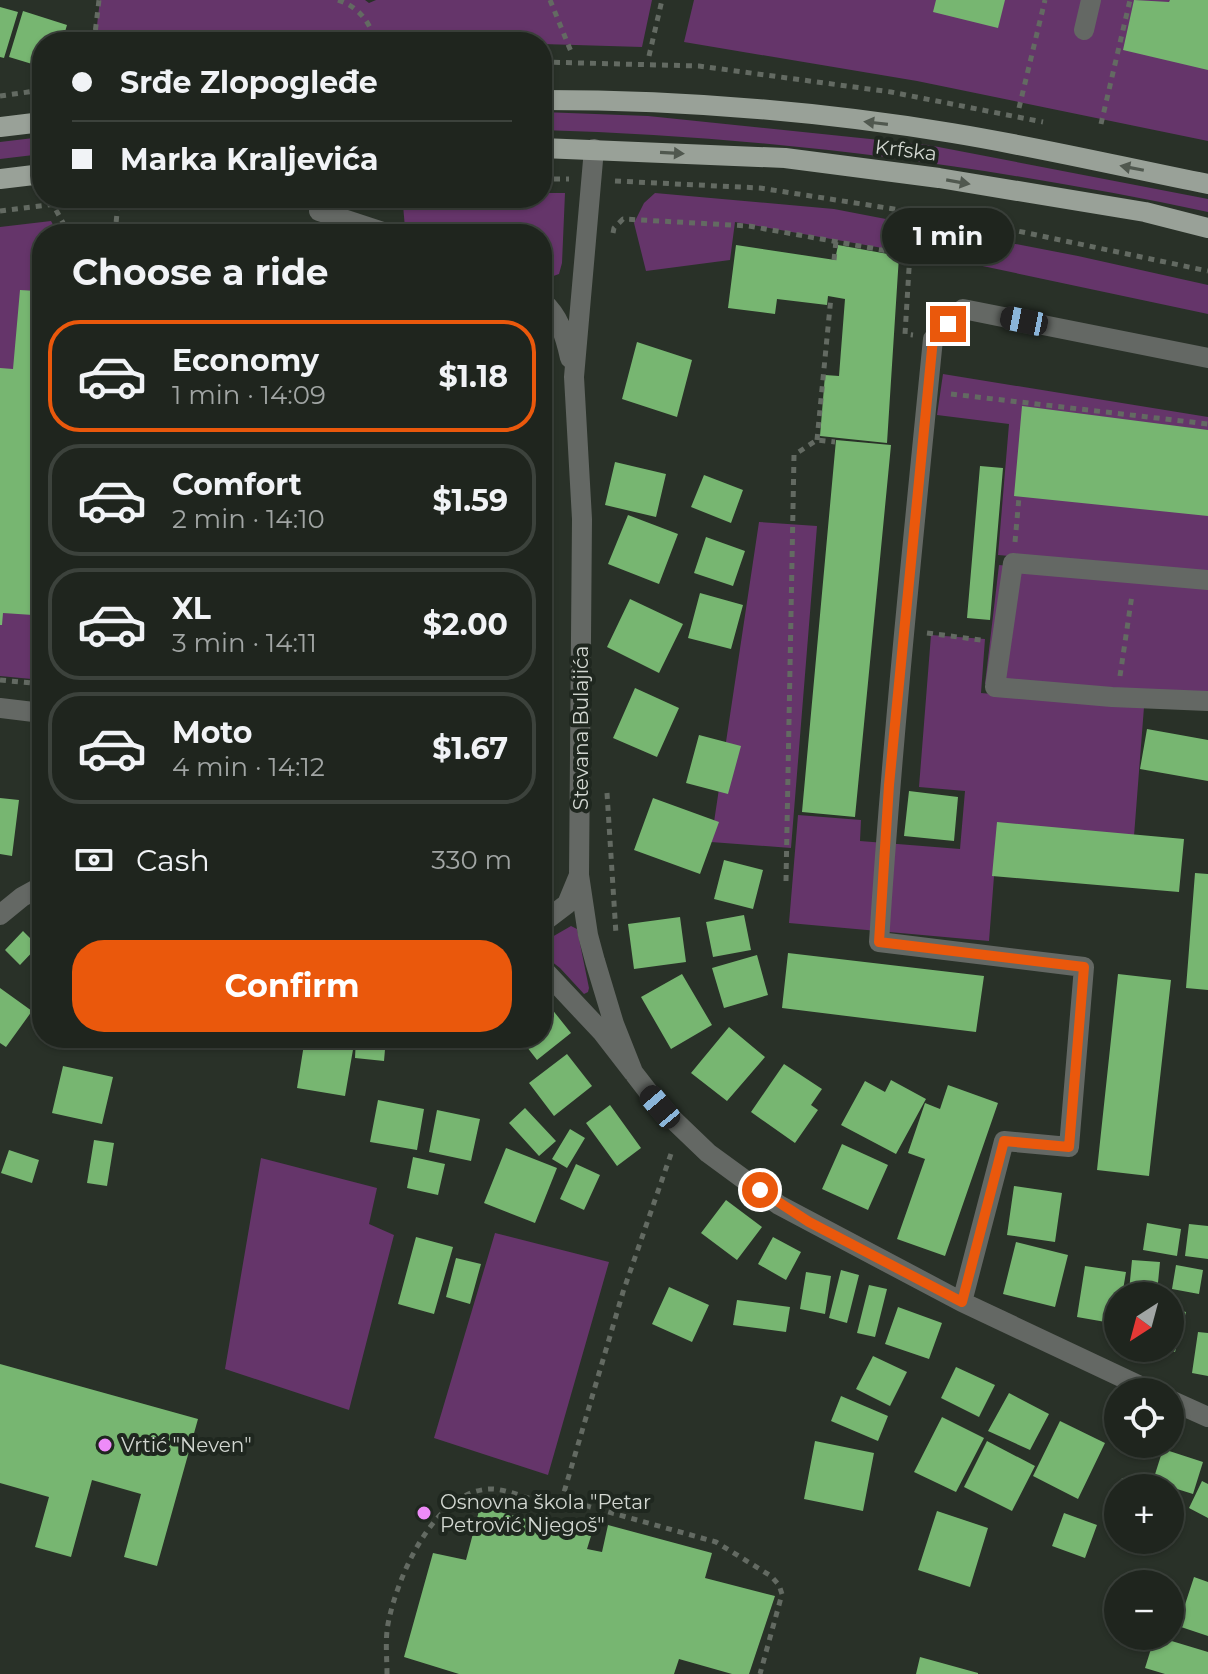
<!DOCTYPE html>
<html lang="en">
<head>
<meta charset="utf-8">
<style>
	body { margin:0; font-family:Montserrat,sans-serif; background:#272d27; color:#f1f3f6; height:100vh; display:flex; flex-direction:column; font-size:30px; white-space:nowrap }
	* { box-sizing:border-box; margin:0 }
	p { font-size:26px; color:#a1a5a4 }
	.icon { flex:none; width:44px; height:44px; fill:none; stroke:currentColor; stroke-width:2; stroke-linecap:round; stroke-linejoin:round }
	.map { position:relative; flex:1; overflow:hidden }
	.drawer { position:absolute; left:32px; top:224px; width:520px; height:824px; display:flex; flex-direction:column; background:#1f251e; border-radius:32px; box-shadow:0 2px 6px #0004,0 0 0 2px #3c423c }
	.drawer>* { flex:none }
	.top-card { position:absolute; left:32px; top:32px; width:520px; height:176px; border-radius:32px; box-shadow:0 2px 6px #0004,0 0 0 2px #3c423c; display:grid; align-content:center; height:176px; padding:0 40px; background:#1f251e }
	.needle { width:52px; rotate:216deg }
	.fabs { position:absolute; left:1104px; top:1282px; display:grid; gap:16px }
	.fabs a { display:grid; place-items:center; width:80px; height:80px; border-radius:50%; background:#1f251e; box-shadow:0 2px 6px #0004,0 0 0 2px #3c423c; font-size:40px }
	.end { position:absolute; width:36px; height:36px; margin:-18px; border:10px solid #ea580c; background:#fff; box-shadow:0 0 0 4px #fff }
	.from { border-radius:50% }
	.bubble { position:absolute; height:56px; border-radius:28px; background:#1f251e; box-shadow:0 2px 6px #0004,0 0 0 2px #3c423c; font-size:26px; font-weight:700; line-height:56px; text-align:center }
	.car { position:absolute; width:24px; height:48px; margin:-24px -12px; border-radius:10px; box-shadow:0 0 6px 2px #0007; background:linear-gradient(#222 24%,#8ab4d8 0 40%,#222 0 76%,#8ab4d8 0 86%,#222 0) }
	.top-card b { display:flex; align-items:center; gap:28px; height:76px; font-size:30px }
	.top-card b+b { border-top:2px solid #3c423c }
	.top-card i { width:20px; height:20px; background:#f1f3f6 }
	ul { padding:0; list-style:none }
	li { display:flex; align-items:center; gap:24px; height:112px; margin:0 16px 12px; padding:0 24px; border:4px solid #3c423c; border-radius:32px }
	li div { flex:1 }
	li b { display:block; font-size:30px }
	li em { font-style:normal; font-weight:700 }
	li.active { border-color:#ea580c }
	li>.icon { width:72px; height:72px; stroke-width:1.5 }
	h2 { padding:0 40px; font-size:36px; line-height:96px }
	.pay { display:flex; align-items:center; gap:20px; height:88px; padding:0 40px; font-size:30px }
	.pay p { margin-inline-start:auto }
	.button { display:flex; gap:16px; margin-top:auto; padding:16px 40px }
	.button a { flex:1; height:92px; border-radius:32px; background:#ea580c; color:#fff; font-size:32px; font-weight:700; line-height:92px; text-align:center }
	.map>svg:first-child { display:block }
	.green { fill:#65356a }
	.building { fill:#77b671 }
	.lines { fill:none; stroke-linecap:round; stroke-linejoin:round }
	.path { stroke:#636a62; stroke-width:5; stroke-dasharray:6 6; stroke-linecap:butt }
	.minor { stroke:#646864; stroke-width:20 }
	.major { stroke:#99a198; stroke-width:20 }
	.oneway { fill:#50584f }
	.route { stroke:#ea580c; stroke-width:10 }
	.poi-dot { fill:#ee8bf8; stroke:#1f271f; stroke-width:3 }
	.labels { text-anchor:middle; stroke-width:8; stroke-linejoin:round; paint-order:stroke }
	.street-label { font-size:20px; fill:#d2d7d1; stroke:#1f271f }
	.poi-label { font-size:20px; fill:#d2d7d1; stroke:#1f271f; text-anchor:start }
</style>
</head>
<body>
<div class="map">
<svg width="1208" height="1674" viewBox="0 0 1208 1674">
	<rect width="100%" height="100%" fill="#293128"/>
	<path class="green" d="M 100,0 L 365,0 L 369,3 L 376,0 L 652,0 L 642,47 L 542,44 L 542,42 L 95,42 Z
		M 694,0 L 1208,0 L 1208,141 L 917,81 L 684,42 Z
		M 542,112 L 648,116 L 928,145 L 1208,199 L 1208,212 C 989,166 766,136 542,130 Z
		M 42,137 L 42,154 L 0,159 L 0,142 Z
		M 542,193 L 565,193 L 562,263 L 559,274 L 542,280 L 542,234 L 411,234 L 405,228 L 403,205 L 396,198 L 542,198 Z
		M 655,193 L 834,209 L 1078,256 L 1208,285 L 1208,314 L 973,264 L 735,222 L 730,260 L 646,271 L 634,223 L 644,203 Z
		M 51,221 L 58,234 L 42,234 L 42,680 L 0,676 L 0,227 Z
		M 943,374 L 1208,417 L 1208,573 L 998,555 L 1009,424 L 937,415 Z
		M 759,522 L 817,526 L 791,848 L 711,842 Z
		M 999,565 L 1208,583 L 1208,697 L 1122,694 L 985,684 Z
		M 931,635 L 985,639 L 981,693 L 1144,707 L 1134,836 L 998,824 L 989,941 L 789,923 L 798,815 L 861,820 L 860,841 L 960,849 L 965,791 L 919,787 Z
		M 571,926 L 577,929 L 589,988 L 588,992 L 584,994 L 560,968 L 542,954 L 542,938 L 552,937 Z
		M 261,1158 L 377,1188 L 369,1224 L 394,1235 L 349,1410 L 225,1369 Z
		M 495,1233 L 609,1262 L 548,1475 L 434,1438 Z"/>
	<path class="building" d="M 936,0 L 1005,0 L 998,28 L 933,12 Z
		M 1134,0 L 1169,2 L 1170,0 L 1208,0 L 1208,70 L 1123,50 Z
		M 0,7 L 18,12 L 4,58 L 0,57 Z
		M 23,11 L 67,25 L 62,42 L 42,42 L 42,67 L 9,57 Z
		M 736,245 L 835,260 L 838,245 L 899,256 L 887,443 L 820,436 L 825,375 L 839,376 L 845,299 L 828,296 L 827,305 L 777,299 L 775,314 L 728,308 Z
		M 39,279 L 42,280 L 42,598 L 34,598 L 33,615 L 3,613 L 2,625 L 0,625 L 0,368 L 13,369 L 20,290 L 37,291 Z
		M 637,342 L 692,360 L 677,417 L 622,399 Z
		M 1022,406 L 1208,430 L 1208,516 L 1014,496 Z
		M 836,440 L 891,445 L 855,817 L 802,812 Z
		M 615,462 L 666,474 L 656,517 L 605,505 Z
		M 980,466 L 1003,468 L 990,620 L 967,618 Z
		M 704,475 L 743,490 L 731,523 L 691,507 Z
		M 628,515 L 678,534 L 659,584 L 608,564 Z
		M 706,537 L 745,551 L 733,586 L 694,573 Z
		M 700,593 L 743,605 L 731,649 L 688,638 Z
		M 630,599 L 683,624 L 659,673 L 607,647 Z
		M 542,655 L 548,656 L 544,704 L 542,703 Z
		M 635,688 L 679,708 L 657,757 L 613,738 Z
		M 1147,729 L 1208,740 L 1208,781 L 1140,769 Z
		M 699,735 L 741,746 L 728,794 L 686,783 Z
		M 909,791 L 958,797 L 954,841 L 904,836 Z
		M 0,798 L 19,800 L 12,856 L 0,854 Z
		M 653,798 L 719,822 L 700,874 L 634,850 Z
		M 997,822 L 1184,839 L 1179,892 L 992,876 Z
		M 724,860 L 763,870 L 753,909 L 714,899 Z
		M 1195,873 L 1208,874 L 1208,990 L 1186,988 Z
		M 744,915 L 751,950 L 713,957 L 706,922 Z
		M 680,917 L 686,962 L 634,969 L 628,924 Z
		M 23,931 L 38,946 L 20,965 L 5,950 Z
		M 788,953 L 984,976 L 976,1032 L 782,1008 Z
		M 757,955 L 768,995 L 724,1008 L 712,968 Z
		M 682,974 L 712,1025 L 671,1049 L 641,997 Z
		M 1118,974 L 1171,980 L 1149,1176 L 1097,1170 Z
		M 0,988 L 32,1011 L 6,1047 L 0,1043 Z
		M 547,1003 L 571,1033 L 537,1060 L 520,1038 L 542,1038 L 542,1006 Z
		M 729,1027 L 765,1057 L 727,1101 L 691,1073 Z
		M 305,1038 L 355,1038 L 345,1096 L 297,1088 Z
		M 356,1038 L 386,1038 L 384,1061 L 355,1058 Z
		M 567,1054 L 592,1086 L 554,1116 L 529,1083 Z
		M 784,1064 L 822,1089 L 811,1105 L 818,1110 L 795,1143 L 751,1112 Z
		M 63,1066 L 113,1077 L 102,1124 L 52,1113 Z
		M 891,1080 L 926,1099 L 896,1154 L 841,1125 L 865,1081 L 885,1092 Z
		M 948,1085 L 998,1103 L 945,1256 L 897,1239 L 925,1159 L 908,1153 L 925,1103 L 940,1109 Z
		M 378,1100 L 424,1109 L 417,1150 L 370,1142 Z
		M 610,1105 L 641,1148 L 617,1166 L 586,1123 Z
		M 525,1108 L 556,1141 L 539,1156 L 509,1123 Z
		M 437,1110 L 480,1119 L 471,1161 L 429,1152 Z
		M 570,1129 L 585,1138 L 567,1168 L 552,1159 Z
		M 94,1140 L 114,1143 L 107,1186 L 87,1183 Z
		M 842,1144 L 888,1165 L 868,1210 L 822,1189 Z
		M 506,1148 L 557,1168 L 535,1223 L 484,1203 Z
		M 9,1150 L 39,1160 L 32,1183 L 1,1173 Z
		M 413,1157 L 445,1164 L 438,1195 L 407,1188 Z
		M 576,1164 L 600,1175 L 584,1210 L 560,1199 Z
		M 1014,1186 L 1062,1193 L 1055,1242 L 1007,1235 Z
		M 726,1200 L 762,1227 L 737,1260 L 701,1233 Z
		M 1147,1223 L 1181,1229 L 1177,1256 L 1143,1250 Z
		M 1189,1224 L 1208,1226 L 1208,1259 L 1185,1256 Z
		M 416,1237 L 453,1247 L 434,1314 L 398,1304 Z
		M 773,1237 L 801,1252 L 786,1280 L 758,1264 Z
		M 1016,1242 L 1068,1255 L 1055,1307 L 1003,1294 Z
		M 456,1258 L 481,1264 L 470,1304 L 446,1297 Z
		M 1132,1260 L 1160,1262 L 1157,1293 L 1129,1291 Z
		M 1176,1265 L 1203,1270 L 1199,1294 L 1172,1289 Z
		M 1085,1266 L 1126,1272 L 1122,1296 L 1118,1296 L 1117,1324 L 1077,1317 Z
		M 841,1270 L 859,1275 L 847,1323 L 829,1318 Z
		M 806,1272 L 831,1276 L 825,1314 L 800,1309 Z
		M 869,1285 L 887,1289 L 875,1337 L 857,1333 Z
		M 669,1287 L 709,1305 L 692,1342 L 652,1324 Z
		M 737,1300 L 790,1307 L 786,1332 L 733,1325 Z
		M 898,1307 L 942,1323 L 929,1359 L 885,1344 Z
		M 1170,1308 L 1186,1312 L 1175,1352 L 1164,1349 L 1170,1348 Z
		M 1198,1332 L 1208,1333 L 1208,1376 L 1192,1373 Z
		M 873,1356 L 907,1372 L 890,1406 L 856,1389 Z
		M 0,1364 L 198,1419 L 157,1566 L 124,1557 L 141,1494 L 92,1480 L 71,1557 L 35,1547 L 49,1497 L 0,1483 Z
		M 956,1367 L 995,1385 L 979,1417 L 941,1398 Z
		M 1009,1393 L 1049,1414 L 1030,1450 L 988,1431 Z
		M 841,1396 L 888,1416 L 878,1441 L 831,1421 Z
		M 942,1417 L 984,1438 L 956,1492 L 914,1472 Z
		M 1060,1421 L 1105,1443 L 1078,1499 L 1033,1476 Z
		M 815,1441 L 874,1453 L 863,1511 L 804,1499 Z
		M 987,1441 L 1035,1466 L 1012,1511 L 964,1487 Z
		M 1163,1449 L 1203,1462 L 1193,1494 L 1177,1489 L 1171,1512 L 1170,1488 L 1119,1488 L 1122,1478 L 1151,1487 Z
		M 1202,1481 L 1208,1484 L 1208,1518 L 1189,1508 Z
		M 480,1507 L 591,1536 L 587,1549 L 602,1552 L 608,1525 L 712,1553 L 705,1578 L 775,1596 L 749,1674 L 732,1674 L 679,1659 L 674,1674 L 459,1674 L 404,1657 L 433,1553 L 466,1560 Z
		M 937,1511 L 988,1528 L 970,1587 L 918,1570 Z
		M 1064,1513 L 1097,1525 L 1085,1558 L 1052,1546 Z
		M 1194,1577 L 1208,1582 L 1208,1636 L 1178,1626 Z
		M 1155,1636 L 1208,1652 L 1208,1674 L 1165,1674 L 1145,1668 Z
		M 920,1657 L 978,1673 L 978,1674 L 916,1674 Z"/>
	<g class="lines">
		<path class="path" d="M 338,0 C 357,6 371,22 375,42
			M 550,0 L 572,54
			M 94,42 L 99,0
			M 649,56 L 662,0
			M 542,62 L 699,66 L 891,92 L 1043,122
			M 0,96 L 42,90
			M 1019,108 L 1045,0
			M 1101,124 L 1130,0
			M 542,179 L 569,179
			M 615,181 L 760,188 L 970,221 L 1208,271
			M 56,210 L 69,234
			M 0,211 L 102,198
			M 912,220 L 905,334 L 913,335
			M 613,233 L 614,228 L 623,219 L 749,226 L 910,255
			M 115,234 L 118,203
			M 834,260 L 836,241
			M 951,394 L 1208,424
			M 817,440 L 831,297
			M 1015,542 L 1019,497
			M 927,633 L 981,640
			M 1120,676 L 1132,595
			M 0,680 L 42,684
			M 607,793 L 616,934
			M 786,881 L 794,455 L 817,440 L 835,442
			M 562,1499 L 716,1542 L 771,1576 L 779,1585 L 782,1594 L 760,1674
			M 387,1674 C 387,1658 385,1640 388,1624 C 397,1577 434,1491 490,1489 C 511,1488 546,1510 562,1499 L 623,1292 L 672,1151"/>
		<path class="minor" d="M 1084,30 L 1091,0
			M 594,149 L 574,377 L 582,519 L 579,875 L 588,935 L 595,961 L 614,1024 L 633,1072
			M 319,211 L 389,234
			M 542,301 C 559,316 565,335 570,358
			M 1208,580 L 1013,563 L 995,687 L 1112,697 L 1208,701
			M 0,708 L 42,713
			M 0,915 L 22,897 L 42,886
			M 542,923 L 567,904 L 579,875
			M 542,968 L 602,1032 L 660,1107 L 708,1153 L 779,1205 L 962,1302 L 1153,1392
			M 962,1302 L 1004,1141 L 1069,1147 L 1084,967 L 879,942 C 892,740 913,541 933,339 L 963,309 L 1208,358
			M 1170,1400 L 1208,1417"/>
		<path class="major" d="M 542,100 C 677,100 819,111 952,133 C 1038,147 1123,167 1208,184
			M 0,127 L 42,122
			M 542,148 L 785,158 L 939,178 L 1145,212 L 1208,228
			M 0,179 L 42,174"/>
	</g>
	<defs><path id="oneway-solid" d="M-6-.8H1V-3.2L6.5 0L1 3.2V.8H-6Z" transform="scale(2)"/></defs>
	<g class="oneway">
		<use href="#oneway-solid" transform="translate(876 123) rotate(-173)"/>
		<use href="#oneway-solid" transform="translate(672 153) rotate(3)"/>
		<use href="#oneway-solid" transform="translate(1132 168) rotate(-169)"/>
		<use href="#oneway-solid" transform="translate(958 182) rotate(10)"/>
	</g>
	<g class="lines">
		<path class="route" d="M 760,1190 L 809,1222 L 962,1302 L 1004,1141 L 1069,1147 L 1084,967 L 879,942 L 889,785 L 933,339 L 948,324"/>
	</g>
	<g class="poi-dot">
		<circle cx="105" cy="1445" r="8"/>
		<circle cx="424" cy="1513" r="8"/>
	</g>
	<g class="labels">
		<g class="street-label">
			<text transform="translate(906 150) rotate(7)" y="7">Krfska</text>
			<text transform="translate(581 728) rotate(-90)" y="7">Stevana Bulajića</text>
		</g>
		<g class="poi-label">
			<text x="121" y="1452">Vrtić "Neven"</text>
			<text x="440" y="1509">Osnovna škola "Petar<tspan x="440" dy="23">Petrović Njegoš"</tspan></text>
		</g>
	</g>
</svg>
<div class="fabs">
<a><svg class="needle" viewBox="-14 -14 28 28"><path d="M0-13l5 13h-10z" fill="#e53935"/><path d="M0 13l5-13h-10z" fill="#a1a5a4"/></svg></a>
<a><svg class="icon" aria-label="locate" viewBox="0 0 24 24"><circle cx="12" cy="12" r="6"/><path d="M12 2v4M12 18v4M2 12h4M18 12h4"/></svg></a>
<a>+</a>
<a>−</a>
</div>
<i class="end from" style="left:760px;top:1190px"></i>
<i class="end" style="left:948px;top:324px"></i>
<div class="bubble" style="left:882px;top:208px;width:132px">1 min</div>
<i class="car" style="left:1024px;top:321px;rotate:281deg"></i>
<i class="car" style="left:660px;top:1107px;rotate:320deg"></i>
<div class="top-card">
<b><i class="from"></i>Srđe Zlopogleđe</b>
<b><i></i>Marka Kraljevića</b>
</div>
<section class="drawer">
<h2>Choose a ride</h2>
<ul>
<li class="active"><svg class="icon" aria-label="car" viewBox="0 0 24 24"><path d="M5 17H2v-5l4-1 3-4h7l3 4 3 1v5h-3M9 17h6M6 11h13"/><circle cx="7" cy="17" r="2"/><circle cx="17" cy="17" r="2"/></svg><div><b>Economy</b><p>1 min · 14:09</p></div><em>$1.18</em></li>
<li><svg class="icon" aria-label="car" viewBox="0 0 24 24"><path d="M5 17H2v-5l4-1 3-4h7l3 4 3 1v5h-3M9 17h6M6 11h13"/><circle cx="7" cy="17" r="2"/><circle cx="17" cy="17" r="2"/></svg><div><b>Comfort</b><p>2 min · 14:10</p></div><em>$1.59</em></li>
<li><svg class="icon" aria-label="car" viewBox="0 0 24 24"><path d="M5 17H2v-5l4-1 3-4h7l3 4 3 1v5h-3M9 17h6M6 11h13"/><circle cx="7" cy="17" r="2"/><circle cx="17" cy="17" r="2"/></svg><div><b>XL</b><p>3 min · 14:11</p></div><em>$2.00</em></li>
<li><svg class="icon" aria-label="car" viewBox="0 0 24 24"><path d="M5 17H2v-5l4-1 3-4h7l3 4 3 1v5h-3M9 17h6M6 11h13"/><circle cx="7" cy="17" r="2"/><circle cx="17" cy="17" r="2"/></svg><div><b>Moto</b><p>4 min · 14:12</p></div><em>$1.67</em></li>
</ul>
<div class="pay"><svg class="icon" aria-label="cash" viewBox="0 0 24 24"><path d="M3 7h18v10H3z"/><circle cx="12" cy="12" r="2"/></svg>Cash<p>330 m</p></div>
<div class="button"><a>Confirm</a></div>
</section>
</div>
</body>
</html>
